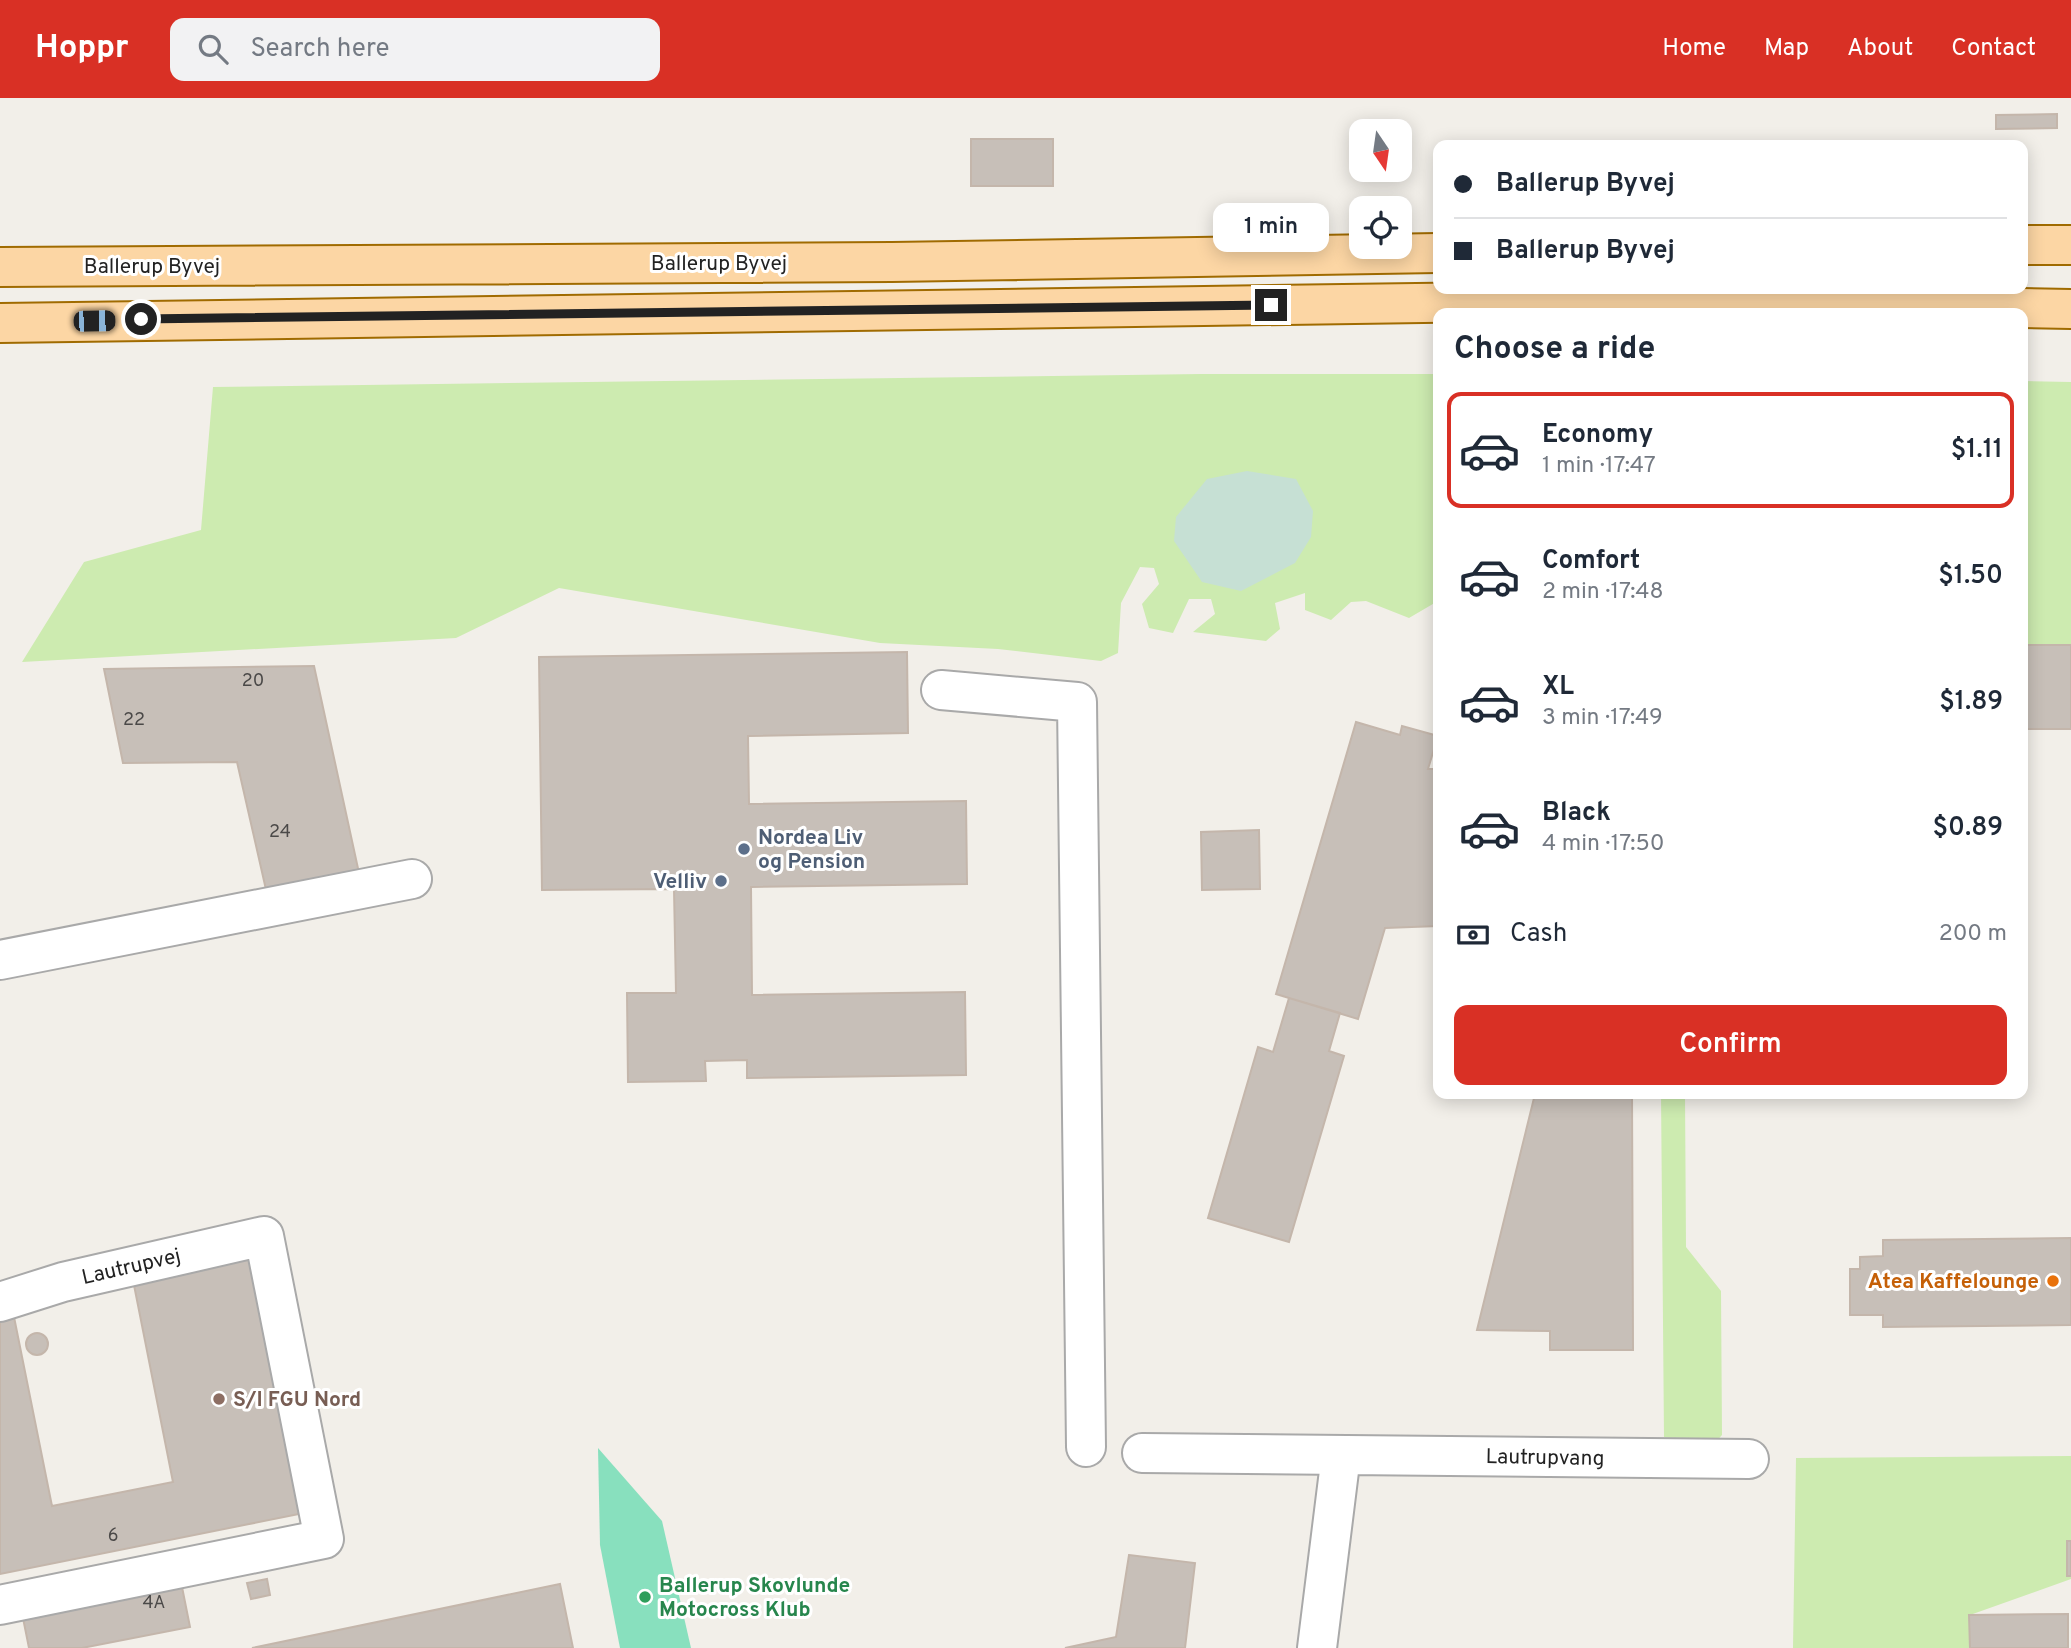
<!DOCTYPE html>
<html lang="en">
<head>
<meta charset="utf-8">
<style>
	body { margin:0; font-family:Overpass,sans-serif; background:#f2f2f3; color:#1f2937; height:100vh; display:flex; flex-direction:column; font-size:26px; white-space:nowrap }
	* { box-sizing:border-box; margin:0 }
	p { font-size:23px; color:#747a83 }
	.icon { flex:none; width:38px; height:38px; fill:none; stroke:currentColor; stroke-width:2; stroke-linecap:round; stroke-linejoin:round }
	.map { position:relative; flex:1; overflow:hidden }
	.panel { position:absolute; left:1433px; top:210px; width:595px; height:791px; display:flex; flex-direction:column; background:#fff; border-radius:14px; box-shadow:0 4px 18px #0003 }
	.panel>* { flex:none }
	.banner { position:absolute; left:1433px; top:42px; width:595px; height:154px; border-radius:14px; box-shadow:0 4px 18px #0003; display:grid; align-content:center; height:154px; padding:0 21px; background:#fff }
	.needle { width:46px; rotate:167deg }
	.tools { position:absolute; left:1349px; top:21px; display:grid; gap:14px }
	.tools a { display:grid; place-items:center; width:63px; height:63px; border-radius:14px; background:#fff; box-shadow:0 4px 18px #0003; font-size:35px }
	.end { position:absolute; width:32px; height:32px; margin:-16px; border:9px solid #222; background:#fff; box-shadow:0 0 0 4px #fff }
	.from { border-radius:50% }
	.bubble { position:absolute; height:49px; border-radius:14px; background:#fff; box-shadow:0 4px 18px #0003; font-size:23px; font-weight:600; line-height:49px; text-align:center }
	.car { position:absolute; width:21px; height:42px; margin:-21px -10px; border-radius:9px; box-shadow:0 0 5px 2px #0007; background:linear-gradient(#222 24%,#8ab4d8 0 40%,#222 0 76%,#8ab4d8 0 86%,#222 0) }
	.banner b { display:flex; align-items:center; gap:24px; height:66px; font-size:26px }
	.banner b+b { border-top:2px solid #e0e1e3 }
	.banner i { width:18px; height:18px; background:#1f2937 }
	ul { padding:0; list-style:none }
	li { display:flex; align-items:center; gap:21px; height:116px; margin:0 14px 10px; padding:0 7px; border:4px solid transparent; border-radius:14px }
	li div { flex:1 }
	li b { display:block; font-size:26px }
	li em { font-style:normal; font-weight:600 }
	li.selected { border-color:#d93025 }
	li>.icon { width:63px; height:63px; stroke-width:1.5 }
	h2 { padding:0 21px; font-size:32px; line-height:84px }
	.pay { display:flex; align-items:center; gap:18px; height:77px; padding:0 21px; font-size:26px }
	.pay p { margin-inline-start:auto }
	.primary-button { display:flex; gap:14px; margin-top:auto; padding:14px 21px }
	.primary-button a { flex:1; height:80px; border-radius:14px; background:#d93025; color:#fff; font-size:28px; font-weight:600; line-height:80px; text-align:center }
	header { display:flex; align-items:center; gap:42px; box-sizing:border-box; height:98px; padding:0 35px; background:#d93025; color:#fff }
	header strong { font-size:33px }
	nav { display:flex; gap:38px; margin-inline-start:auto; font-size:24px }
	.search { width:490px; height:63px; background:#f2f2f3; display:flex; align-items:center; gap:18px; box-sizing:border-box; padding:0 24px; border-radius:14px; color:#747a83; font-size:26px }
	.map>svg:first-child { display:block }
	.grass { fill:#cdebb0 }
	.wetland { fill:#c6e0d4 }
	.pitch { fill:#88e0be }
	.building { fill:#c7bfb8; stroke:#c4b6ab; stroke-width:2 }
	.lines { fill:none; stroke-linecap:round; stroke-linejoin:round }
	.minor-casing { stroke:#a9a9a9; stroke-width:42 }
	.major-casing { stroke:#a06b00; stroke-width:42 }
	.minor { stroke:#fff; stroke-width:38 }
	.major { stroke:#fcd6a4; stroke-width:38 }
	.route { stroke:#222; stroke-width:9 }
	.service-dot { fill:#5c6f8a; stroke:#fff; stroke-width:2.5 }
	.food-dot { fill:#e8710a; stroke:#fff; stroke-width:2.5 }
	.education-dot { fill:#8d6e63; stroke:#fff; stroke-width:2.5 }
	.leisure-dot { fill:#2e9e5b; stroke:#fff; stroke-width:2.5 }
	.labels { text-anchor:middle; stroke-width:6; stroke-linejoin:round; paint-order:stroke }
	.number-label { font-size:18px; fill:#4b4948 }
	.street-label { font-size:21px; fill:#222; stroke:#fff }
	.service-label { font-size:21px; font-weight:bold; fill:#4e5e75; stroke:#fff; text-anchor:start }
	.food-label { font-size:21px; font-weight:bold; fill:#c56008; stroke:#fff; text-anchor:end }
	.education-label { font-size:21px; font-weight:bold; fill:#785e54; stroke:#fff; text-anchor:start }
	.leisure-label { font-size:21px; font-weight:bold; fill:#27864d; stroke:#fff; text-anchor:start }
</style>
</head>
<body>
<header>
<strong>Hoppr</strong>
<div class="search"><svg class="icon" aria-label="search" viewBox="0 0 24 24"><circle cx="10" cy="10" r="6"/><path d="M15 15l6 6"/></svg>Search here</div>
<nav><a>Home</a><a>Map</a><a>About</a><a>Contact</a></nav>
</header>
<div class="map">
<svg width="2071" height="1550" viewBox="0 0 2071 1550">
	<rect width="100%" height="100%" fill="#f2efe9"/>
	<path class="grass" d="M 1201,276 L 1438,276 L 1438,503 L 1409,520 L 1366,503 L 1351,504 L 1331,522 L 1305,512 L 1305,495 L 1275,505 L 1280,531 L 1266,543 L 1193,534 L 1215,516 L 1211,501 L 1189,501 L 1173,535 L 1149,530 L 1142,506 L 1159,486 L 1154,470 L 1140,469 L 1121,505 L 1118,555 L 1101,563 L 998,551 L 880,545 L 559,490 L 456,540 L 22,564 L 84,464 L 201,432 L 213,289 Z
		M 2023,283 L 2071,284 L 2071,549 L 2023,551 Z
		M 1661,996 L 1685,996 L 1686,1149 L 1721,1193 L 1722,1337 L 1711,1349 L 1664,1339 Z
		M 2071,1358 L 2071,1481 L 1970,1517 L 1970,1550 L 1793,1550 L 1796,1360 Z"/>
	<path class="wetland" d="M 1247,373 L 1296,381 L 1313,413 L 1311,439 L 1295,465 L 1241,493 L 1202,484 L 1174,443 L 1176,419 L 1207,381 Z"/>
	<path class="pitch" d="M 598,1350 L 662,1423 L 691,1550 L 620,1550 L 600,1447 Z"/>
	<path class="building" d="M 2057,16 L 2057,30 L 1996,31 L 1996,17 Z
		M 971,41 L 1053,41 L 1053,88 L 971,88 Z
		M 2023,547 L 2071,547 L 2071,631 L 2023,631 Z
		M 907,554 L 908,635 L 748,638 L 749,706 L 966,703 L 967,786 L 751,789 L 752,897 L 965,894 L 966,977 L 747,980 L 747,962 L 705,963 L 706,983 L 628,984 L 627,895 L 676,895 L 674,791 L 542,792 L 539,559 Z
		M 314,568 L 359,775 L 267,796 L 237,664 L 123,665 L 104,571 Z
		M 1356,624 L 1400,637 L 1402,628 L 1438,638 L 1428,671 L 1438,671 L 1438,828 L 1385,830 L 1358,921 L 1276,896 Z
		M 1259,732 L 1260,791 L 1202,792 L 1201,734 Z
		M 1289,900 L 1340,915 L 1329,953 L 1344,958 L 1289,1144 L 1208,1120 L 1258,949 L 1273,954 Z
		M 1535,996 L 1632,996 L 1633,1252 L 1550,1252 L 1550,1233 L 1477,1232 Z
		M 2071,1140 L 2071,1227 L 1883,1229 L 1883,1217 L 1850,1217 L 1850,1171 L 1860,1171 L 1860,1159 L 1883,1158 L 1883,1142 Z
		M 252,1153 L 304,1415 L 0,1476 L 0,1217 L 13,1214 L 52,1408 L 173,1384 L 132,1177 Z
		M26 1246a11 11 0 1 1 22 0a11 11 0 1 1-22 0Z
		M 2067,1443 L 2071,1443 L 2071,1478 L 2067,1478 Z
		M 1129,1457 L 1195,1465 L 1185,1550 L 1065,1550 L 1116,1539 Z
		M 267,1481 L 270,1497 L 251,1501 L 247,1485 Z
		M 181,1484 L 190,1529 L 82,1550 L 29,1550 L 22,1515 Z
		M 560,1486 L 573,1550 L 252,1550 Z
		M 2068,1516 L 2068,1550 L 1970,1550 L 1969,1517 Z"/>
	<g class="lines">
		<g class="minor-casing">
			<path id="minor" d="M 941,592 L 1077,604 L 1086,1349
				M 0,862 L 412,781
				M 0,1204 L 63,1184 L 264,1138 L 324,1441 L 0,1507
				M 1142,1355 L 1749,1361
				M 1317,1550 L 1341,1357"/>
		</g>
		<g class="major-casing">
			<path id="major" d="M 2023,147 L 2071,147
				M 0,169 L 892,164 L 1438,155
				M 0,225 L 1634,202 L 2071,211"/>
		</g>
		<use href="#minor" class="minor"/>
		<use href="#major" class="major"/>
	</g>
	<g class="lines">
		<path class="route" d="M 141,221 L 1271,207"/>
	</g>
	<g class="service-dot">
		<circle cx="744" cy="751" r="7"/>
		<circle cx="721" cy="783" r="7"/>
	</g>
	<circle class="food-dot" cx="2053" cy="1183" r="7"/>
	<circle class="education-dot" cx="219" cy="1301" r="7"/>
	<circle class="leisure-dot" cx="645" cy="1499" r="7"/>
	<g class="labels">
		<g class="number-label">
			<text x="253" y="588">20</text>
			<text x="134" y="627">22</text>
			<text x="280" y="739">24</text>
			<text x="113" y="1443">6</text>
			<text x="154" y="1510">4A</text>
		</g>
		<g class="street-label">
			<text x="719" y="172">Ballerup Byvej</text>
			<text x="152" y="175">Ballerup Byvej</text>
			<text transform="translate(131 1168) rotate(-13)" y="7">Lautrupvej</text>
			<text transform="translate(1545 1359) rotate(1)" y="7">Lautrupvang</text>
		</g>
		<g class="service-label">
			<text x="758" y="746">Nordea Liv<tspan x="758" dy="24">og Pension</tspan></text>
			<text x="707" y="790" text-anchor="end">Velliv</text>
		</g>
		<g class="food-label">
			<text x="2039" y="1190">Atea Kaffelounge</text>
		</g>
		<g class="education-label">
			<text x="233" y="1308">S/I FGU Nord</text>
		</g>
		<g class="leisure-label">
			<text x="659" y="1494">Ballerup Skovlunde<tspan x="659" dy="24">Motocross Klub</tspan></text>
		</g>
	</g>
</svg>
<div class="tools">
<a><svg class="needle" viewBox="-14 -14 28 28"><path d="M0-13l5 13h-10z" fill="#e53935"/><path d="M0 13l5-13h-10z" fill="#747a83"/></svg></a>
<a><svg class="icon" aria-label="locate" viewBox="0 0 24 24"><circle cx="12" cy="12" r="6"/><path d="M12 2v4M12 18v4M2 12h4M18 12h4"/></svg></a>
</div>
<i class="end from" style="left:141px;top:221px"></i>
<i class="end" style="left:1271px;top:207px"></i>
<div class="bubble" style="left:1213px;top:105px;width:116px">1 min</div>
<i class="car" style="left:94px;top:223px;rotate:89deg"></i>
<div class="banner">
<b><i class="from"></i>Ballerup Byvej</b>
<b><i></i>Ballerup Byvej</b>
</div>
<section class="panel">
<h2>Choose a ride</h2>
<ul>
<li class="selected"><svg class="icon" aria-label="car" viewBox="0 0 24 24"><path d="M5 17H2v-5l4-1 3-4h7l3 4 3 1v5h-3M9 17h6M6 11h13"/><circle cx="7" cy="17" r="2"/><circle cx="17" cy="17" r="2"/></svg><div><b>Economy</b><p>1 min · 17:47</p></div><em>$1.11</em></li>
<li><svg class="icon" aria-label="car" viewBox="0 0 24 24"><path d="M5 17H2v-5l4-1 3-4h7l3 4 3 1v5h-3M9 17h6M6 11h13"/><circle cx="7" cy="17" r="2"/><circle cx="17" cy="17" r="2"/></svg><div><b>Comfort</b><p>2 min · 17:48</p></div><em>$1.50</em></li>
<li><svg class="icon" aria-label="car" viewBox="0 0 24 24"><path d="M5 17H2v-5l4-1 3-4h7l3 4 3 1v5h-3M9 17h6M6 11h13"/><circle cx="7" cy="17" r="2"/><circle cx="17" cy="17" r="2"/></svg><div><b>XL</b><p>3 min · 17:49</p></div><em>$1.89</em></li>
<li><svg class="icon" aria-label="car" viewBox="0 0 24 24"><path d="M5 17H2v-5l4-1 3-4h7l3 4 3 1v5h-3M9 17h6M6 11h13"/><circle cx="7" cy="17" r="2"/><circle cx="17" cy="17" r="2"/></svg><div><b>Black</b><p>4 min · 17:50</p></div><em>$0.89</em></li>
</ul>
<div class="pay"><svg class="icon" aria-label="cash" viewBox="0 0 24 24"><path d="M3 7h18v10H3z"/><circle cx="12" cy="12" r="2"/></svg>Cash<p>200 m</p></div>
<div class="primary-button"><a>Confirm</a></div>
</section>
</div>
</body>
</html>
